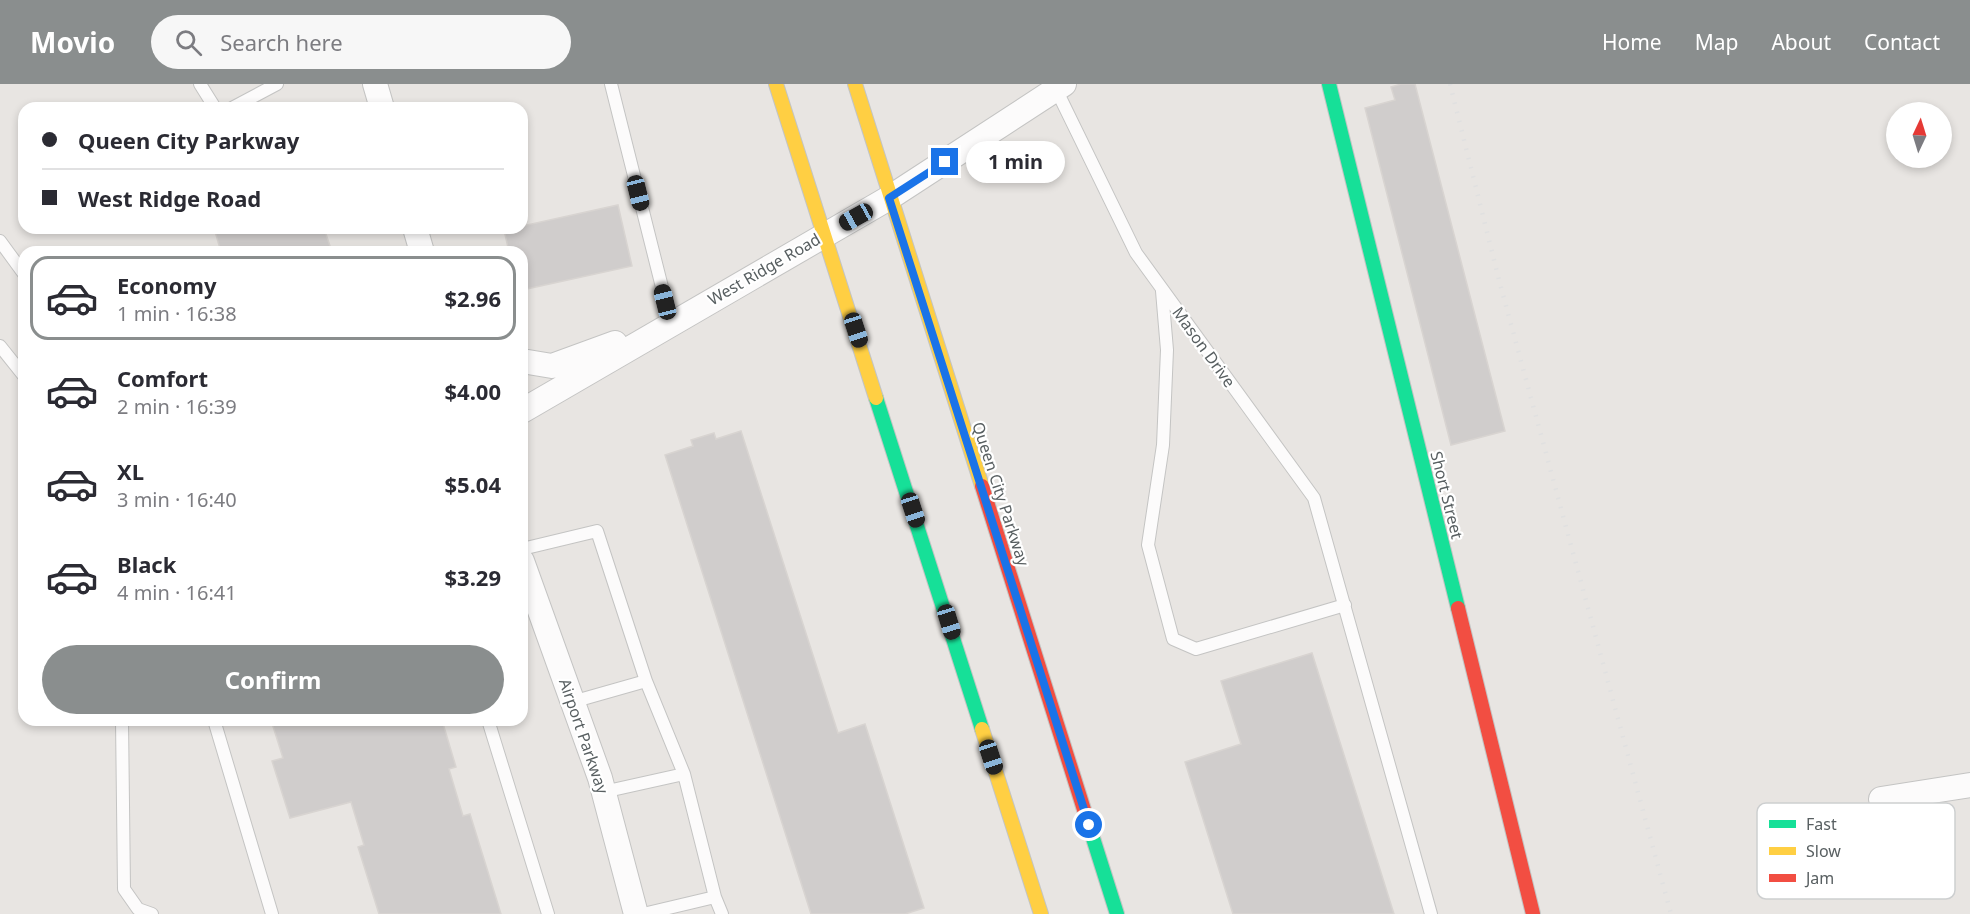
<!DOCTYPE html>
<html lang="en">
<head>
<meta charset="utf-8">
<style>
	body { margin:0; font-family:"Noto Sans",sans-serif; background:#f7f7f7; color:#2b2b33; height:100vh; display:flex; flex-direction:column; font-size:22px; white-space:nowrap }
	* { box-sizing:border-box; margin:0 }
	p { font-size:20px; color:#7c7c81 }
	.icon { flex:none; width:33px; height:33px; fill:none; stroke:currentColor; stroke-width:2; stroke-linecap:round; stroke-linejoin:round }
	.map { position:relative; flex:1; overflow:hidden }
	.drawer { position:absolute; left:18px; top:162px; width:510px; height:480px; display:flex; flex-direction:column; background:#fff; border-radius:18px; box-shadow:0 3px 9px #0003 }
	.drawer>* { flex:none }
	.top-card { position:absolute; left:18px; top:18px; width:510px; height:132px; border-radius:18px; box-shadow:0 3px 9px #0003; display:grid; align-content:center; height:132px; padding:0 24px; background:#fff }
	.needle { width:39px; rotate:4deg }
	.buttons { position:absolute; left:1886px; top:18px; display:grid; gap:12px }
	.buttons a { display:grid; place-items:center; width:66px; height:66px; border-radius:50%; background:#fff; box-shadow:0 3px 9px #0003; font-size:30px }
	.end { position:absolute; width:27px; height:27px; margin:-14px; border:8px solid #1a73e8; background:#fff; box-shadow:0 0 0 3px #fff }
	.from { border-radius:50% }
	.bubble { position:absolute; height:42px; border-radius:21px; background:#fff; box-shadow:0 3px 9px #0003; font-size:20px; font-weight:700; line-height:42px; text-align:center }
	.car { position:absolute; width:18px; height:36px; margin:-18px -9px; border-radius:8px; box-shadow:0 0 4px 2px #0007; background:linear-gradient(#222 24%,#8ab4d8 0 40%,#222 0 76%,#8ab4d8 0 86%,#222 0) }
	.top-card b { display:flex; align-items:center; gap:21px; height:57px; font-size:22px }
	.top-card b+b { border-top:2px solid #e1e1e2 }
	.top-card i { width:15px; height:15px; background:#2b2b33 }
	ul { padding:10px 0 0; list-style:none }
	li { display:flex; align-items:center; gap:18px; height:84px; margin:0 12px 9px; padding:0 12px; border:3px solid transparent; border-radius:18px }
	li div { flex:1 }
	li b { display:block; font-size:22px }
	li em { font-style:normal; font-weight:700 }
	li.active { border-color:#8a8e8e }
	li>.icon { width:54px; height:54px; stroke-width:1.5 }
	.primary-button { display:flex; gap:12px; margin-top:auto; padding:12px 24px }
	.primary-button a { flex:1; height:69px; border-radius:36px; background:#8a8e8e; color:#fff; font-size:24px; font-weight:700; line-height:69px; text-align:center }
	header { display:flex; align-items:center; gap:36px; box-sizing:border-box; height:84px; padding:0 30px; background:#8a8e8e; color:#fff }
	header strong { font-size:28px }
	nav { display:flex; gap:33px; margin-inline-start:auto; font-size:21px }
	.search { width:420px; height:54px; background:#f7f7f7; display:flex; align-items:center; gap:15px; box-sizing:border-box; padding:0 21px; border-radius:33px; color:#7c7c81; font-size:22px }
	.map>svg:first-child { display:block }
	.building { fill:#d0cdcc; stroke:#d8d4d1; stroke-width:1.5 }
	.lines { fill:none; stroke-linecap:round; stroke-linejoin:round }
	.lane-casing { stroke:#c4c4c3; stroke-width:14 }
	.street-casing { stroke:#c4c4c3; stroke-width:26 }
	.fast-casing { stroke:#c3c4c3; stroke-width:16 }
	.slow-casing { stroke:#c3c4c3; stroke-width:16 }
	.jam-casing { stroke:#c3c4c3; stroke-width:16 }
	.lane { stroke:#fcfbfb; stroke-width:12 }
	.street { stroke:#fcfbfb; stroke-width:24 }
	.fast { stroke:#16e098; stroke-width:14 }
	.slow { stroke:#ffcf43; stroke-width:14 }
	.jam { stroke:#f24e42; stroke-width:14 }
	.rail { stroke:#e0e0e0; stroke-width:4.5; stroke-dasharray:1.5 8; stroke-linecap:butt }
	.route { stroke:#1a73e8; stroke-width:8 }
	.labels { text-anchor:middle; stroke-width:4.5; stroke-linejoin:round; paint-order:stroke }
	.street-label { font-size:16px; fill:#585f61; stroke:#fff }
	.key { fill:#fff; stroke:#cdcfd0; stroke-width:1.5 }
	.key-label { font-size:16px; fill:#585f61 }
</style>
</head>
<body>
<header>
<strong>Movio</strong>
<div class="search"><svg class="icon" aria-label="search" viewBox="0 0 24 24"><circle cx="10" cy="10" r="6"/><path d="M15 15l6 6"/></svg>Search here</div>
<nav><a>Home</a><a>Map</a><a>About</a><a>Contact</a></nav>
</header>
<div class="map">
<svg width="1970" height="830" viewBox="0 0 1970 830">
	<rect width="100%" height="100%" fill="#e8e5e2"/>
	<path class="building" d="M 1401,0 L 1415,0 L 1505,347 L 1451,361 L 1365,24 L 1395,16 L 1391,3 Z
		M 618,121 L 632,182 L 522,206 L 522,168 L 509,168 L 504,146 L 522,144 L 522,142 Z
		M 214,144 L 324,144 L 332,168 L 221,168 Z
		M 741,347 L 838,649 L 865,640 L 924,824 L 905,830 L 811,830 L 665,371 L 693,362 L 691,356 L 714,349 L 716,355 Z
		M 1312,569 L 1394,830 L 1233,830 L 1185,678 L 1241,660 L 1221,597 Z
		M 271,636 L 442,636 L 456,683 L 449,685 L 463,732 L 470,730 L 501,830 L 379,830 L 358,763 L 364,761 L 351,718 L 290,734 L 272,677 L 283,674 Z"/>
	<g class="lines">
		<g class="lane-casing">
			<path id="lane" d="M 200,0 L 215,24
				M 611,0 L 671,239
				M 1054,1 L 1136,169 L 1314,414 L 1431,830
				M 232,24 L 277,0
				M 0,157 L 24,190
				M 1162,207 L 1167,266 L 1163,361 L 1148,461 L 1173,555 L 1196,565 L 1345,521
				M 0,262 L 24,292
				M 522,465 L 597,447 L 646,597
				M 572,618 L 646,597 L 684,690
				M 122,636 L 124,805 L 138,825 L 152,830
				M 214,636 L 272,830
				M 488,636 L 548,830
				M 603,708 L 684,690 L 715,813
				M 643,830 L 715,813 L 722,830"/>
		</g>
		<g class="street-casing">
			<path id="street" d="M 375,0 L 382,24
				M 415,144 L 422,168
				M 522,277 L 552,282 L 615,259
				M 522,327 L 889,114 L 1064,0
				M 522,477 L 600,694 L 636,830
				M 1881,715 L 1970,701"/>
		</g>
		<g class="fast-casing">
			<path id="fast" d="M 1329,0 L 1458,524
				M 876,314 L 982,645
				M 1086,732 L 1117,830"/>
		</g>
		<g class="slow-casing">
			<path id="slow" d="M 776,0 L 876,314
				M 855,0 L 982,402
				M 982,645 L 1041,830"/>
		</g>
		<g class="jam-casing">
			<path id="jam" d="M 982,402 L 1086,732
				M 1458,524 L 1533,830"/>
		</g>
		<use href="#lane" class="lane"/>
		<use href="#street" class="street"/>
		<use href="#fast" class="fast"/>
		<use href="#slow" class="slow"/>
		<use href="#jam" class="jam"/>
		<path class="rail" d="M 1450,0 L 1499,196 L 1671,830"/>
	</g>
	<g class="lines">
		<path class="route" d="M 945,78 L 889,114 L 1089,741"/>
	</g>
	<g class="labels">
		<g class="street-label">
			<text transform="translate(764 185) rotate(-30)" y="6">West Ridge Road</text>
			<text transform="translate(1204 263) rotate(54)" y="6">Mason Drive</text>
			<text transform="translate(1001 410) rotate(72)" y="6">Queen City Parkway</text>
			<text transform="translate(1447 411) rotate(76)" y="6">Short Street</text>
			<text transform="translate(584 652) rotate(71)" y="6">Airport Parkway</text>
		</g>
	</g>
	<rect x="1757" y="719" width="198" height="96" rx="9" class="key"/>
	<rect x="1769" y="736" width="27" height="8" fill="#16e098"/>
	<rect x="1769" y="763" width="27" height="8" fill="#ffcf43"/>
	<rect x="1769" y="790" width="27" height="8" fill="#f24e42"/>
	<g class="key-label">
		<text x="1806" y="746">Fast</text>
		<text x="1806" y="773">Slow</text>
		<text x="1806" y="800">Jam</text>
	</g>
</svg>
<div class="buttons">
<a><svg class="needle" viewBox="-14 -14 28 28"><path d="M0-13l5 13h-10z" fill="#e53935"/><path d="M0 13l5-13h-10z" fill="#7c7c81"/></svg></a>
</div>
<i class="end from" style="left:1089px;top:741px"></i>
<i class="end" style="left:945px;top:78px"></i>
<div class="bubble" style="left:966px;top:57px;width:99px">1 min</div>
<i class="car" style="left:638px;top:109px;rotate:166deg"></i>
<i class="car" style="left:856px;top:133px;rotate:241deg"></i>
<i class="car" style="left:665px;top:218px;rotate:346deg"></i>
<i class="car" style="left:856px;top:246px;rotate:162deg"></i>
<i class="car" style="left:913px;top:426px;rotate:162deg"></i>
<i class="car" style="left:949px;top:538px;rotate:163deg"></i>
<i class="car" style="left:991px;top:673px;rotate:162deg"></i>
<div class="top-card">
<b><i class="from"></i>Queen City Parkway</b>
<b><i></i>West Ridge Road</b>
</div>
<section class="drawer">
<ul>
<li class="active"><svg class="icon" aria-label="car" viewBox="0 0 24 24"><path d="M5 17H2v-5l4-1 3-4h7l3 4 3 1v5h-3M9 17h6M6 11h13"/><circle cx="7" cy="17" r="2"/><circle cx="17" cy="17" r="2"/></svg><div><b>Economy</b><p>1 min · 16:38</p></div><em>$2.96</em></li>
<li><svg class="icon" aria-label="car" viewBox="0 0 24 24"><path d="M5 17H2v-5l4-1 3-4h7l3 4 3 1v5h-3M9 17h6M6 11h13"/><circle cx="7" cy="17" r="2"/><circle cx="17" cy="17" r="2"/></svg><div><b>Comfort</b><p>2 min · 16:39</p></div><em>$4.00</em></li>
<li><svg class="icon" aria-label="car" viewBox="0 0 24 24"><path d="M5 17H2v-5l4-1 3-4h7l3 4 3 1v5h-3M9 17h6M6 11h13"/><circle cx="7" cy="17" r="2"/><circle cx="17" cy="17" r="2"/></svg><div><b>XL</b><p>3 min · 16:40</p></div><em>$5.04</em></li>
<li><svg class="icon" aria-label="car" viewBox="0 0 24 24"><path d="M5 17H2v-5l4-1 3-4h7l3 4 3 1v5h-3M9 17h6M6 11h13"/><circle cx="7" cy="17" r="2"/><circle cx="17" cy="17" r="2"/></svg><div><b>Black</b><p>4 min · 16:41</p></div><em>$3.29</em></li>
</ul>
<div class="primary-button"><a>Confirm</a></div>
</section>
</div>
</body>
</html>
